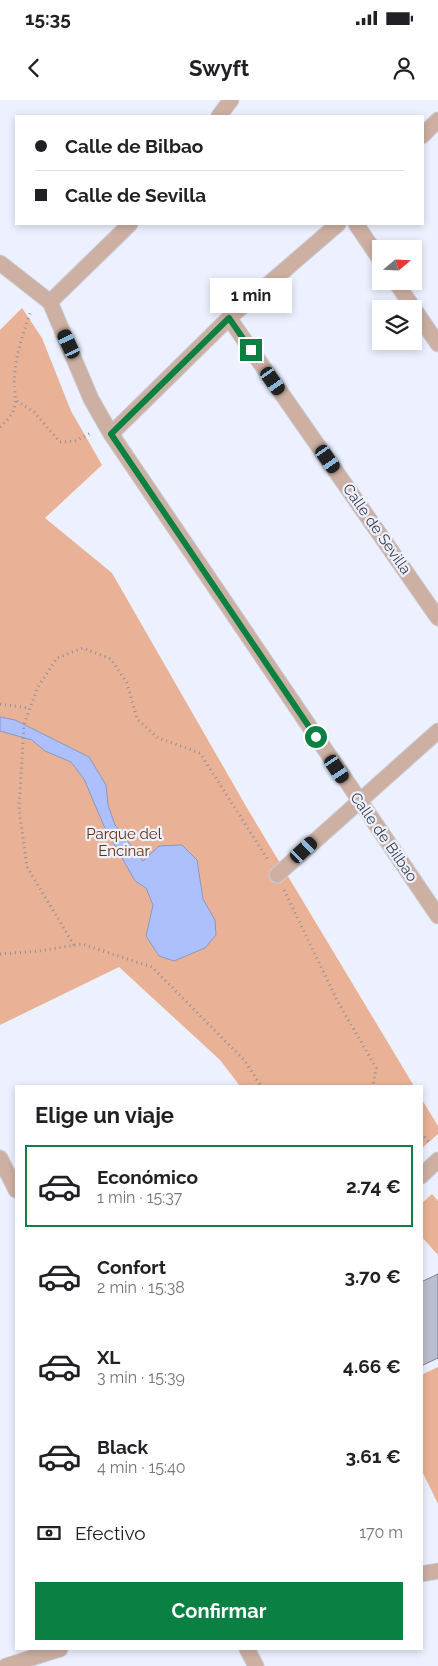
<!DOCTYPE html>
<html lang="es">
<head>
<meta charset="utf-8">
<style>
	body { margin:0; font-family:Raleway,sans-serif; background:#f2f2f2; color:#202124; height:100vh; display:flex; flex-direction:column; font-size:19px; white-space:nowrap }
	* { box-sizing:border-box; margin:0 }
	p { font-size:16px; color:#757577 }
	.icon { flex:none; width:28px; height:28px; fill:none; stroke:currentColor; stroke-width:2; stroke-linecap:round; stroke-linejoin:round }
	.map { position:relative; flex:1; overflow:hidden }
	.side { position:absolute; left:15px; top:985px; width:408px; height:565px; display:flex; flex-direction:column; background:#fff; border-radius:0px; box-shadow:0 2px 8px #0003 }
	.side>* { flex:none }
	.banner { position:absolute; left:15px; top:15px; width:409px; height:110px; border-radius:0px; box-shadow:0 2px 8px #0003; display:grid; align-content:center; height:110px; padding:0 20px; background:#fff }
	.needle { width:32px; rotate:71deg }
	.controls { position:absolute; left:372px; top:140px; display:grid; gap:10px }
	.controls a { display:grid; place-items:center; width:50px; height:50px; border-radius:0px; background:#fff; box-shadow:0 2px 8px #0003; font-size:25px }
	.end { position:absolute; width:22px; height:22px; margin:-11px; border:6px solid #0b8043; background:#fff; box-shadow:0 0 0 2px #fff }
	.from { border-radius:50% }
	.bubble { position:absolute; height:35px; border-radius:0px; background:#fff; box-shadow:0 2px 8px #0003; font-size:16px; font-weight:700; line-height:35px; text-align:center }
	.car { position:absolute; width:15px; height:30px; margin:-15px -8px; border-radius:6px; box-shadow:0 0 4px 1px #0007; background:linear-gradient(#222 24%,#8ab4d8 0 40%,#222 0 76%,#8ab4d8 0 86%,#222 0) }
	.banner b { display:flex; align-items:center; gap:18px; height:48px; font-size:19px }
	.banner b+b { border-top:1px solid #e0e0e0 }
	.banner i { width:12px; height:12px; background:#202124 }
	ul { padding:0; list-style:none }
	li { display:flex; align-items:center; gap:15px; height:82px; margin:0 10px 8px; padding:0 10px; border:2px solid transparent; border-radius:0px }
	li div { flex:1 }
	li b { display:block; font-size:19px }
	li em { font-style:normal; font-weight:700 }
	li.active { border-color:#0b8043 }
	li>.icon { width:45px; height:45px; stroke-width:1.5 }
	h2 { padding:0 20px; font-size:22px; line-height:60px }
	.pay { display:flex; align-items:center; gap:12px; height:55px; padding:0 20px; font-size:19px }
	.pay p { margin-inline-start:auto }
	.button { display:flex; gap:10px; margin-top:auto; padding:10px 20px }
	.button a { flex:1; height:58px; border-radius:0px; background:#0b8043; color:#fff; font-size:20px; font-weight:700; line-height:58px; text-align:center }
	.status { display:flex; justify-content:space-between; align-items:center; height:35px; padding:0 25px; background:#fff; direction:ltr }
	.status svg { height:14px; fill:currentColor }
	header { display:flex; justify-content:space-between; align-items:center; height:65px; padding:0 20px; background:#fff; font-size:22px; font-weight:700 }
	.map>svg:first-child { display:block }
	.green { fill:#e9b296 }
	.water { fill:#adc0fb; stroke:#8a98c3 }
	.building { fill:#babfcf; stroke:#7d8291 }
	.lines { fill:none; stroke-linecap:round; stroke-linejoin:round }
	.minor-casing { stroke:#c9ccd9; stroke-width:17 }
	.path { stroke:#8c8f98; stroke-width:3; stroke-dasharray:1 4; stroke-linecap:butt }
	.minor { stroke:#cdb0a2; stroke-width:15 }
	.route { stroke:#0b8043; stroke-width:6 }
	.labels { text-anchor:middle; stroke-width:4.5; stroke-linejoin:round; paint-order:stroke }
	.street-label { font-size:15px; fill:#383a40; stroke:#edf1ff }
	.park-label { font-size:15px; fill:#662d09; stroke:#edf1ff }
</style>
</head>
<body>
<div class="status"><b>15:35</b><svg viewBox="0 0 49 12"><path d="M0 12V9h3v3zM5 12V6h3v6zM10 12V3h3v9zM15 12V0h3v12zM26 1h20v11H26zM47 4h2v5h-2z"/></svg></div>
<header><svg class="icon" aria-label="back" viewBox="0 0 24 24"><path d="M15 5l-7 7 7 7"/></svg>Swyft<svg class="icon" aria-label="person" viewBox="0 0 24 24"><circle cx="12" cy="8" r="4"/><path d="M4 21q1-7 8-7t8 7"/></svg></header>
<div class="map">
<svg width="438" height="1566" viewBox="0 0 438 1566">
	<rect width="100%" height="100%" fill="#edf1ff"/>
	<path class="green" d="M 22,208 L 42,238 L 71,311 L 102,365 L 45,418 L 112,473 L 247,708 L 414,986 L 240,986 L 220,960 L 119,867 L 0,925 L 0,230 Z
		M 421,998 L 438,1026 L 438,1034 L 421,1049 Z
		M 432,1094 L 438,1101 L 438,1155 L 421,1136 L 421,1104 Z
		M 438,1267 L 438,1404 L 421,1369 L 421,1275 Z"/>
	<path class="water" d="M 0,617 L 15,620 L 89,657 L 106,685 L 108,705 L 115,725 L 143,761 L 159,746 L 182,745 L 197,760 L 203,799 L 215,820 L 216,835 L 205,848 L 174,861 L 159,856 L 146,836 L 153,805 L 146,788 L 135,781 L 104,726 L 84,679 L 71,662 L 45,651 L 32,640 L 0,631 Z"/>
	<path class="building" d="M 438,1174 L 438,1258 L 421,1266 L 421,1182 Z"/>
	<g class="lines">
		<g class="minor-casing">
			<path id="minor" d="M 219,16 L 231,0
				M 422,36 L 438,20
				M 356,124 L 381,161
				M 0,163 L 50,202 L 91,299 L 111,334 L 438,816
				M 395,181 L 438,244
				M 50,202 L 130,124
				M 229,218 L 438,518
				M 111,334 L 229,218 L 338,124
				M 277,775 L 438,631
				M 0,1058 L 16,1090
				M 421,1076 L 438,1060
				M 421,1474 L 438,1471
				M 247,1549 L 256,1566
				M 6,1566 L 60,1549"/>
		</g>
		<path class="path" d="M 17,301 L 34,312 L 60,342 L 75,341 L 91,333
			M 0,327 C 25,306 11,296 15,271 C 17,250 24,231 31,211
			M 0,604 L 30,608
			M 284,790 L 337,900 L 376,968 L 373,986
			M 74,845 L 27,767 L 19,709 L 24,624 L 38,587 L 57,558 L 83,548 L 111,559 L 127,583 L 137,619 L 158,638 L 200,653 L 268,760
			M 0,854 L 39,851 L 82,844 L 152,867 L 244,960 L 261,986
			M 421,1033 L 431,1044"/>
		<use href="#minor" class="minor"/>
	</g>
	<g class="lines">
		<path class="route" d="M 251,250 L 229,218 L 111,334 L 316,637"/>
	</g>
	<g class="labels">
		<g class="street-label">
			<text transform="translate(377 429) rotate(55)" y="5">Calle de Sevilla</text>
			<text transform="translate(384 737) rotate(55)" y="5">Calle de Bilbao</text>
		</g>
		<g class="park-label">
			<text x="124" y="739">Parque del<tspan x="124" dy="17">Encinar</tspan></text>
		</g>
	</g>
</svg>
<div class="controls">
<a><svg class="needle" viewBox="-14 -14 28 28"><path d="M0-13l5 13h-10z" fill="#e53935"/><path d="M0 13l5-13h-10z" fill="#757577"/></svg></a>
<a><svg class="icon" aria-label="layers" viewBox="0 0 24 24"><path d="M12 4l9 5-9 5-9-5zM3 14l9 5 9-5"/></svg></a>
</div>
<i class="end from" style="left:316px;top:637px"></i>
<i class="end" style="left:251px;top:250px"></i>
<div class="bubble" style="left:210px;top:178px;width:82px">1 min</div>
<i class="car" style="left:69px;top:244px;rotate:335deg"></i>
<i class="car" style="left:273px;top:281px;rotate:145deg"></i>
<i class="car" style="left:328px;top:359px;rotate:145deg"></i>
<i class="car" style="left:337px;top:669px;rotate:146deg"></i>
<i class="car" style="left:304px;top:750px;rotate:47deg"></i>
<div class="banner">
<b><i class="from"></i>Calle de Bilbao</b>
<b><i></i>Calle de Sevilla</b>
</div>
<section class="side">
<h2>Elige un viaje</h2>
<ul>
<li class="active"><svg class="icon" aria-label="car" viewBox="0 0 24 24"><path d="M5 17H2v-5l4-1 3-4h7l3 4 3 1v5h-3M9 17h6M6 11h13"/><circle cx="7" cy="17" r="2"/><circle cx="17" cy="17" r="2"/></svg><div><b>Económico</b><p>1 min · 15:37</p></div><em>2.74 €</em></li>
<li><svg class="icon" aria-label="car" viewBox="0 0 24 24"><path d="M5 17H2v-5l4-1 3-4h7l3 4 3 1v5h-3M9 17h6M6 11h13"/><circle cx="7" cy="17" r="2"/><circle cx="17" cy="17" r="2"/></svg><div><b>Confort</b><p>2 min · 15:38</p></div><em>3.70 €</em></li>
<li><svg class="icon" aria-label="car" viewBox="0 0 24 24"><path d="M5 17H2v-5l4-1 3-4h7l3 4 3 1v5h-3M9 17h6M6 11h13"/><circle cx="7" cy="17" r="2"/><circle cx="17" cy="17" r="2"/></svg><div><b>XL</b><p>3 min · 15:39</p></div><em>4.66 €</em></li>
<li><svg class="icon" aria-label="car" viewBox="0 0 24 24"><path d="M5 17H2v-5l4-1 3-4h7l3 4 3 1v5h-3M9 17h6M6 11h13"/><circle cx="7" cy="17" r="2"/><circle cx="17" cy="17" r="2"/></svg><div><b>Black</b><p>4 min · 15:40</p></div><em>3.61 €</em></li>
</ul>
<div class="pay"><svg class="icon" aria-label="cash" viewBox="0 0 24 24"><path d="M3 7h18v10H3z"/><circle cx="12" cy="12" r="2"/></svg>Efectivo<p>170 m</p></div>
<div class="button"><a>Confirmar</a></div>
</section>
</div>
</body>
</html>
